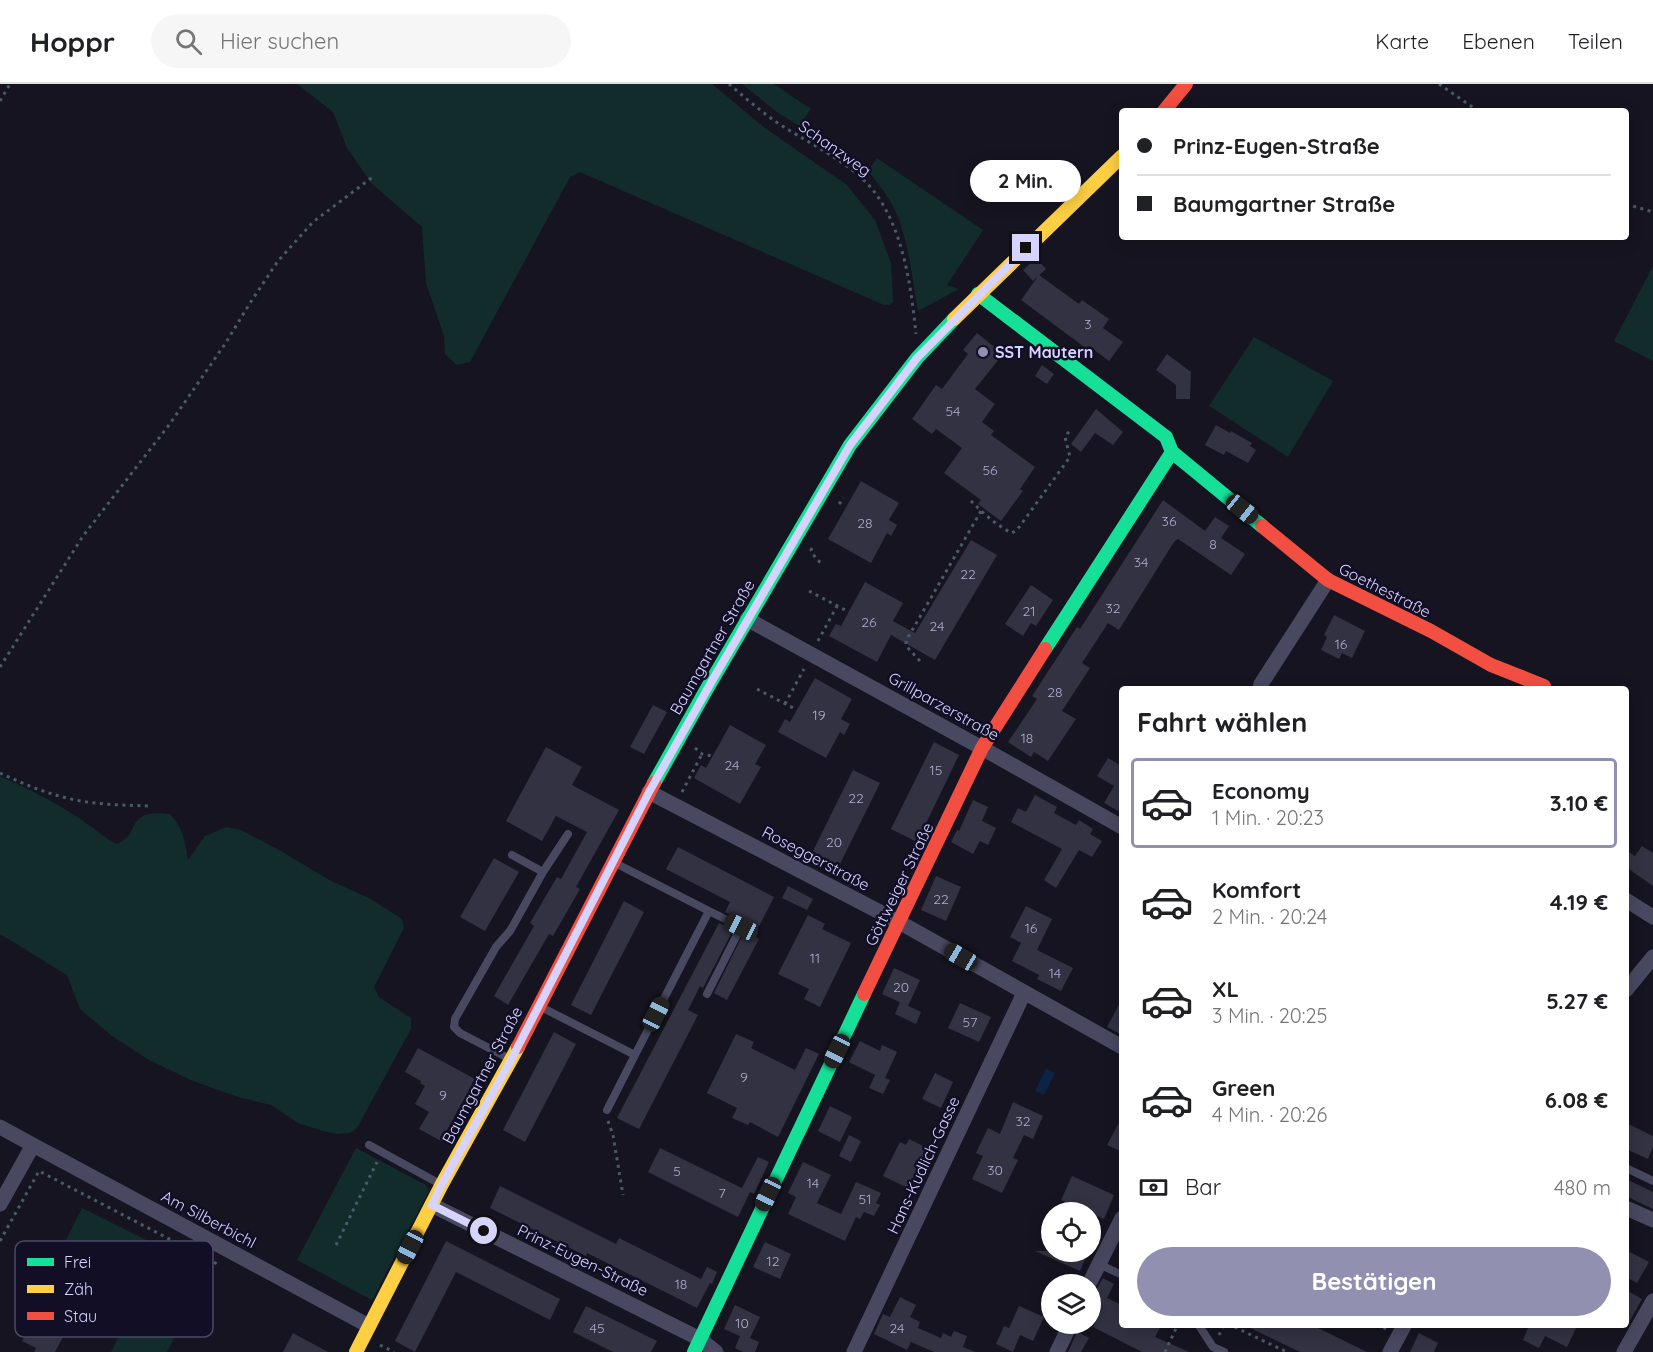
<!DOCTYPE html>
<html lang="de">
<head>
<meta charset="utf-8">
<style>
	body { margin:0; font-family:Quicksand,sans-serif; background:#f6f6f6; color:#202124; height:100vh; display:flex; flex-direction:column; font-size:22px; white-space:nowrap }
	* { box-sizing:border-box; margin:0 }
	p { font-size:20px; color:#757577 }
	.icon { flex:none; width:33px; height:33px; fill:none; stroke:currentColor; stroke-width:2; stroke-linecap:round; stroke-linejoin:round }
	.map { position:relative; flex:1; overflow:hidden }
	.details { position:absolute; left:1119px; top:602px; width:510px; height:642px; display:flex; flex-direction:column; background:#fff; border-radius:6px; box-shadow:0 3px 15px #0003 }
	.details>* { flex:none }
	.guide { position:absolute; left:1119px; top:24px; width:510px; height:132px; border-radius:6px; box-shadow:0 3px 15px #0003; display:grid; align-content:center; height:132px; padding:0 18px; background:#fff }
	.fabs { position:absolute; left:1041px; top:1118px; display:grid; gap:12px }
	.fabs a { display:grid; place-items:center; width:60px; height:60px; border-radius:50%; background:#fff; box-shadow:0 3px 15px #0003; font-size:30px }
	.end { position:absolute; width:27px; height:27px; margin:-14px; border:8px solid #d6d3ff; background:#111; box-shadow:0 0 0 3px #111 }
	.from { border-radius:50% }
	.bubble { position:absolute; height:42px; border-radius:21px; background:#fff; box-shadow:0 3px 15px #0003; font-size:20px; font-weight:700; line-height:42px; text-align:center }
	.car { position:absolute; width:18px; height:36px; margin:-18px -9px; border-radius:8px; box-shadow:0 0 4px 2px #0007; background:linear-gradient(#222 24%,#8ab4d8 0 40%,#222 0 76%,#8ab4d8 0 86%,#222 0) }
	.guide b { display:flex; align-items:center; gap:21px; height:57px; font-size:22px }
	.guide b+b { border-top:2px solid #e0e0e0 }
	.guide i { width:15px; height:15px; background:#202124 }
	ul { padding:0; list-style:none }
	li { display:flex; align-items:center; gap:18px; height:90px; margin:0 12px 9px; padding:0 6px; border:3px solid transparent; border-radius:6px }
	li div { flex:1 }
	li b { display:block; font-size:22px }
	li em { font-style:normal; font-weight:700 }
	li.selected { border-color:#9290b1 }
	li>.icon { width:54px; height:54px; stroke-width:1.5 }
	h2 { padding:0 18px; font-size:27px; line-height:72px }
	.pay { display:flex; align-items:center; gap:15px; height:66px; padding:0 18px; font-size:22px }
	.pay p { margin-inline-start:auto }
	.button { display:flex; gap:12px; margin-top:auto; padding:12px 18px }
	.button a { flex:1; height:69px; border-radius:36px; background:#9290b1; color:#fff; font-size:24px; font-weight:700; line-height:69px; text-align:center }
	header { display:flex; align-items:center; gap:36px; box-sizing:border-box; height:84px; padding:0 30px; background:#fff; border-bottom:2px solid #e0e0e0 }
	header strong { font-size:28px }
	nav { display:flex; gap:33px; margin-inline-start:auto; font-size:21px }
	.search { width:420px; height:54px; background:#f6f6f6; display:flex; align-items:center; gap:15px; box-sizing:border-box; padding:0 21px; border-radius:33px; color:#757577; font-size:22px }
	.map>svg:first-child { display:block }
	.green { fill:#122c2c }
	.water { fill:#0b2345 }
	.building { fill:#333243 }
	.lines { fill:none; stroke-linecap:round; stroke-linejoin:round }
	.path { stroke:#4a5b68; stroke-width:3; stroke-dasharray:3 4.5; stroke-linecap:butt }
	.lane { stroke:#484961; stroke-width:8 }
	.street { stroke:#484961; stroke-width:15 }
	.fast { stroke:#16e098; stroke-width:14 }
	.slow { stroke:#ffcf43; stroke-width:14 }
	.jam { stroke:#f24e42; stroke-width:14 }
	.route { stroke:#d6d3ff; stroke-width:8 }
	.poi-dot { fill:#9290b1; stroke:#110e26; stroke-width:2 }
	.labels { text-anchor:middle; stroke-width:5; stroke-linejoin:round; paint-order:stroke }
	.number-label { font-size:14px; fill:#adabd0 }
	.street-label { font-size:16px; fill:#d6d3ff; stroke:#110e26 }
	.poi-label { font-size:16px; font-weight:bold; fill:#d6d3ff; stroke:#110e26; text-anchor:start }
	.key { fill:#110e26; stroke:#4c4967; stroke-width:1.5 }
	.key-label { font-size:16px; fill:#d6d3ff }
</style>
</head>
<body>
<header>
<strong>Hoppr</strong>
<div class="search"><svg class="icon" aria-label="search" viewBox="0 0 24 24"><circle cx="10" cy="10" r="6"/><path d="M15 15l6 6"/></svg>Hier suchen</div>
<nav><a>Karte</a><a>Ebenen</a><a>Teilen</a></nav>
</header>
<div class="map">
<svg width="1653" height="1268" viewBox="0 0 1653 1268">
	<rect width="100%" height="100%" fill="#151420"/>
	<path class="green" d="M 297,0 L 712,0 L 765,44 L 847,101 L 875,136 L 891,179 L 893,218 L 889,221 L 884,221 L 580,88 L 570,93 L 470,278 L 457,281 L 445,270 L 444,252 L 426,199 L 422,143 L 372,100 L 347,64 L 333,28 Z
		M 742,0 L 774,0 L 811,25 L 799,42 L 777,28 Z
		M 877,74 L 983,146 L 947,201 L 959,205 L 918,227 C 912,194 909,157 895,126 C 888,112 878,99 868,87 Z
		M 1653,182 L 1653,277 L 1614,257 Z
		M 1254,253 L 1333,297 L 1288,373 L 1209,322 Z
		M 0,692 C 28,705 62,721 86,739 C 97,746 105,755 117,760 C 135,752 129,743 140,734 C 148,728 161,729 170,730 C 183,744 185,757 188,776 L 205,752 L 226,743 L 241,746 L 279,766 L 331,797 L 369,814 L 402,835 L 404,844 L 374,903 L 379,913 L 411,934 L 411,945 L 357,1044 L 350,1049 L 337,1050 L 323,1047 L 298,1039 L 271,1021 L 238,1013 L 193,997 L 149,976 L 112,952 L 80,925 L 67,891 L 0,850 Z
		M 356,1064 L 426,1101 L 429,1107 L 372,1216 L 297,1176 Z
		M 82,1124 L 162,1164 L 142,1205 L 187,1228 L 167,1268 L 111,1268 L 121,1248 L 40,1208 Z"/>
	<path class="water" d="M 1046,984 L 1055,989 L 1044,1011 L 1035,1007 Z"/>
	<path class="building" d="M 1036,174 L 1046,185 L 1033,197 L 1023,186 Z
		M 1039,191 L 1079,220 L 1082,216 L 1109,235 L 1103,244 L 1123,258 L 1109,277 L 1089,262 L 1087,265 L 1021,216 Z
		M 977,249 L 1003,270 L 975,305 L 995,320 L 982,338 L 994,347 L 991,351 L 1035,383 L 1020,405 L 1023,407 L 1001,437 L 978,420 L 981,416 L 944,389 L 962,364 L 936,345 L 932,350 L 912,335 L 936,301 L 942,305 L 968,270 L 963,266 Z
		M 1167,270 L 1191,288 L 1190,315 L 1176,315 L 1176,301 L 1156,286 Z
		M 1042,281 L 1054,290 L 1047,300 L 1035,292 Z
		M 1096,325 L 1123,348 L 1113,361 L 1095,349 L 1081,368 L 1071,360 Z
		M 1216,341 L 1230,349 L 1231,347 L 1252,359 L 1250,362 L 1256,366 L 1248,379 L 1226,367 L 1224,371 L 1205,361 Z
		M 861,397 L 899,419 L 889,436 L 897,441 L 891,452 L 887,449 L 871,479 L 828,455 Z
		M 1163,416 L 1205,447 L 1215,433 L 1229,442 L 1221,454 L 1245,470 L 1231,491 L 1178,455 L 1174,458 L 1119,546 L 1108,539 L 1082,579 L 1090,584 L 1062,627 L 1076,635 L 1048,677 L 1034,668 L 1031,673 L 1008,658 L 1037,615 L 1032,612 L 1077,543 L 1080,545 Z
		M 971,456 L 997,471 L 935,576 L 891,551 L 877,578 L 829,552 L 836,540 L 841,542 L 865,498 L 903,519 L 893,537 L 915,549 Z
		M 1031,501 L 1053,516 L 1036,542 L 1031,539 L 1023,552 L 1005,540 Z
		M 1334,531 L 1365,547 L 1352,574 L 1342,569 L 1339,575 L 1321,566 L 1327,553 L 1324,551 Z
		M 815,594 L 852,615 L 841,635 L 850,640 L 844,651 L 840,648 L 826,674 L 778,648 L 785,635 L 790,638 Z
		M 653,621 L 667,628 L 644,670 L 630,663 Z
		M 730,641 L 766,661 L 755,680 L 761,683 L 740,720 L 694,694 L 701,681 L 706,684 Z
		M 934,658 L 959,671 L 917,758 L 891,745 Z
		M 546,663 L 582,683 L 572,701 L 619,726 L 576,803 L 580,805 L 553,852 L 549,850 L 508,921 L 494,912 L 534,842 L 530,839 L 557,793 L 561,795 L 587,748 L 556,732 L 542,757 L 506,737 Z
		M 1108,674 L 1122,682 L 1122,729 L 1104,719 L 1114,702 L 1097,692 Z
		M 853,686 L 880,699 L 837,786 L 810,773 Z
		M 1035,711 L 1057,723 L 1054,729 L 1076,741 L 1079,736 L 1093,745 L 1090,750 L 1102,757 L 1092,773 L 1079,766 L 1056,804 L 1044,796 L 1062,765 L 1011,738 L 1018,724 L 1026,728 Z
		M 973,716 L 988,723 L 982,737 L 996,744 L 988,761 L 980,757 L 973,770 L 951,758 L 957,746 L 959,747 Z
		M 1642,762 L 1653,769 L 1653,802 L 1626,783 L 1626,766 L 1635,772 Z
		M 678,763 L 774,813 L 754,852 L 759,855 L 727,916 L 714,909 L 747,842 L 744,838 L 725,828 L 730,818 L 666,785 Z
		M 494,774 L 519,788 L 485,847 L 460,833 Z
		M 936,792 L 961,803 L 946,837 L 921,826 Z
		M 788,802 L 813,815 L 807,826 L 782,814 Z
		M 624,817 L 644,828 L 591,931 L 571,921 Z
		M 1026,822 L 1052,835 L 1037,866 L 1073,884 L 1061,907 L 1037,895 L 1039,891 L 1012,877 L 1021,859 L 1010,853 Z
		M 808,831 L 825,840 L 822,845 L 851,859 L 820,923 L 804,915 L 809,905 L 778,890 Z
		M 719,839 L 733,846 L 703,904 L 700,902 L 688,926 L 698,931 L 639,1045 L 617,1034 Z
		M 894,884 L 920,896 L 908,922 L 882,910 Z
		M 1122,915 L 1122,951 L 1107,943 Z
		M 900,918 L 921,928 L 916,940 L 895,930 Z
		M 960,919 L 991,933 L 979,958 L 948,944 Z
		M 554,948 L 576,960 L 525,1058 L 503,1046 Z
		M 736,950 L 754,958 L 751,964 L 795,986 L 806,964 L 819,970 L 778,1053 L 750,1038 L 748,1041 L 732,1034 L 737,1024 L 707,1009 Z
		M 860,957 L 880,967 L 882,961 L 897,968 L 885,994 L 890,996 L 883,1010 L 869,1004 L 875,991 L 849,978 Z
		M 418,964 L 475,995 L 441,1057 L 419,1045 L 429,1028 L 415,1020 L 425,1002 L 420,999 L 421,997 L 405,988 Z
		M 935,989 L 953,998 L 941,1024 L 922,1015 Z
		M 1013,1018 L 1043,1032 L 1033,1055 L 1024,1051 L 1013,1074 L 1018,1076 L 1002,1109 L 972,1095 L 983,1072 L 976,1069 L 988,1044 L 1000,1050 Z
		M 830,1022 L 852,1033 L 840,1058 L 818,1047 Z
		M 1122,1033 L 1122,1068 L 1107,1061 Z
		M 1626,1039 L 1653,1052 L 1653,1063 L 1648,1075 L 1626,1065 Z
		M 849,1051 L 861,1057 L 851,1078 L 839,1072 Z
		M 909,1055 L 925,1063 L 923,1069 L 927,1071 L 910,1105 L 883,1092 L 900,1058 L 906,1061 Z
		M 660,1064 L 750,1108 L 738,1133 L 648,1088 Z
		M 758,1073 L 769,1078 L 754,1110 L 742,1104 Z
		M 803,1078 L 831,1091 L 817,1119 L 841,1130 L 856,1098 L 881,1109 L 876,1119 L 880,1121 L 874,1132 L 864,1128 L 860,1135 L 856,1133 L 845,1157 L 788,1130 L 796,1113 L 788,1109 Z
		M 1072,1092 L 1114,1111 L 1104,1135 L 1061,1116 Z
		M 1626,1095 L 1653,1108 L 1653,1125 L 1626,1112 Z
		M 500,1102 L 616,1160 L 619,1154 L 701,1195 L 707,1183 L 717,1188 L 712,1200 L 710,1199 L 697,1224 L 587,1169 L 586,1172 L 490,1124 Z
		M 446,1157 L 560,1215 L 550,1236 L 456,1188 L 415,1268 L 395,1257 Z
		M 765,1158 L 791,1170 L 780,1195 L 753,1183 Z
		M 1626,1166 L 1649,1178 L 1637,1199 L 1626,1193 Z
		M 1035,1167 L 1089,1167 L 1080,1187 Z
		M 1103,1194 L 1114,1200 L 1107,1214 L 1122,1221 L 1122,1240 L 1162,1240 L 1155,1253 L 1189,1268 L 1142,1268 L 1093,1243 L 1102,1225 L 1090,1220 L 1090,1216 Z
		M 1626,1206 L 1642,1215 L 1626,1244 Z
		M 900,1213 L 916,1221 L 910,1233 L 920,1238 L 918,1244 L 941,1254 L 943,1249 L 951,1253 L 954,1247 L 967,1252 L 963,1263 L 975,1268 L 934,1268 L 911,1258 L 907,1266 L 874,1250 L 883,1230 L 890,1233 Z
		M 735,1221 L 760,1233 L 750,1254 L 759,1258 L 755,1268 L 743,1268 L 735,1264 L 740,1252 L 724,1245 Z
		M 586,1222 L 657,1257 L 651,1268 L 613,1268 L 573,1248 Z
		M 1019,1222 L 1044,1233 L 1033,1257 L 1020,1251 L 1013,1268 L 996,1260 L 1004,1242 L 1009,1244 Z
		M 38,1225 L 52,1232 L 47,1243 L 64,1251 L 55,1268 L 34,1268 L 36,1264 L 22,1257 Z
		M 1242,1240 L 1310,1240 L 1367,1268 L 1300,1268 Z
		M 1521,1240 L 1578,1240 L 1567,1263 L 1545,1252 L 1539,1264 L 1523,1256 L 1528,1244 Z
		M 1077,1248 L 1089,1254 L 1081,1268 L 1068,1268 Z
		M 293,1249 L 328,1268 L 283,1268 Z
		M 1419,1249 L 1438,1259 L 1434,1268 L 1410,1268 Z"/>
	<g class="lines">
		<path class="path" d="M 729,0 C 743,12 757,24 772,35 C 803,57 854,79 876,110 C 904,149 911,203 916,250
			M 1439,0 L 1478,27
			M 0,17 L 10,0
			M 1626,120 L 1653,128
			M 971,417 C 983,429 997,442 1012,449 L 1017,446 L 1070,373 L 1065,353 L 1070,346
			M 839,420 L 844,414
			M 812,464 L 811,466 L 816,475 L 824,481
			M 809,507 L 849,528
			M 818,557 L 837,522
			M 920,577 L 906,562 L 906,557 L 981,427
			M 0,583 L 83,452 L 169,341 L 225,260 L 250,219 L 278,177 L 313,138 L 374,92
			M 757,605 L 797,626
			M 785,620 L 804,585
			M 695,664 L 702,670 L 712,672
			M 0,689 C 26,701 52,712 81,717 C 103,721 126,721 148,722
			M 682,708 L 702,670
			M 608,1037 L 613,1051 L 623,1111
			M 0,1157 L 39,1087 L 219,1181
			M 336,1161 L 377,1078
			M 1228,1240 L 1287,1268
			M 1377,1240 L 1386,1245
			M 1219,1251 L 1224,1240
			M 380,1261 L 394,1268
			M 1165,1268 L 1178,1240"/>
		<path class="lane" d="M 512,771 L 543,788
			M 615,779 L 709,827 L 635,971
			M 707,910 L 741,843 L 709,827
			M 541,923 L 635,971 L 607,1026
			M 510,975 L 460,949 L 454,943 L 455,935 L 496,863 L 510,847 L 543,788 L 568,750
			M 369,1061 L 440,1100
			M 1626,1084 L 1653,1097
			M 1099,1180 L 1122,1191
			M 1198,1240 L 1213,1263 L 1224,1268"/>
		<path class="street" d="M 747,535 L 982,664 L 1122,743
			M 1260,604 L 1261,600 L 1328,496
			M 649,708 L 899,838 L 1122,963
			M 1626,816 L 1653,833
			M 1626,906 L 1653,873
			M 0,1043 L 33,1061
			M 0,1120 L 33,1061 L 369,1242
			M 432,1121 L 700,1255 L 716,1268
			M 1626,1124 L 1653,1136
			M 1089,1200 L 1122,1134
			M 854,1268 L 1024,909
			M 1057,1268 L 1071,1239
			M 1390,1268 L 1405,1240
			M 1624,1268 L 1653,1217"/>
		<path class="fast" d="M 978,210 L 1166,353 L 1172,368 L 1262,442
			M 1045,565 L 1172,368
			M 654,699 L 705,608 L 850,361 L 917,274 L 954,235
			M 694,1268 L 864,910"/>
		<path class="slow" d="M 954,235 L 1122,72
			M 356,1268 L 442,1100 L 518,963"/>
		<path class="jam" d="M 1164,27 L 1186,0
			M 1262,442 L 1328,496 L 1431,547 L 1491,581 L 1544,602
			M 864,910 L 982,664 L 1045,565
			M 518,963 L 654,699"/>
	</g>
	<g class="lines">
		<path class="route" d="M 484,1147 L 432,1121 L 442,1100 L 511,976 L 649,708 L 716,590 L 850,361 L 917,274 L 1026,164"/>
	</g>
	<circle class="poi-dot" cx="983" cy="268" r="6"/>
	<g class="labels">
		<g class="number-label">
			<text x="1088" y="245">3</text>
			<text x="953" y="332">54</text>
			<text x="990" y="391">56</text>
			<text x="1169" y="442">36</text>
			<text x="865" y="444">28</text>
			<text x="1213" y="465">8</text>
			<text x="1141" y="483">34</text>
			<text x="968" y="495">22</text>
			<text x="1113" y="529">32</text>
			<text x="1029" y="532">21</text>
			<text x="869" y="543">26</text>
			<text x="937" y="547">24</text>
			<text x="1341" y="565">16</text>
			<text x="1055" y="613">28</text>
			<text x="819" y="636">19</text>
			<text x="1027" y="659">18</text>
			<text x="732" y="686">24</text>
			<text x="936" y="691">15</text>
			<text x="856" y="719">22</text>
			<text x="834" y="763">20</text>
			<text x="941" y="820">22</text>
			<text x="1031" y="849">16</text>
			<text x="815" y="879">11</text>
			<text x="1055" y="894">14</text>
			<text x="901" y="908">20</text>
			<text x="970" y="943">57</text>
			<text x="744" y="998">9</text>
			<text x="443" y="1016">9</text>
			<text x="1023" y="1042">32</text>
			<text x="995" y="1091">30</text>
			<text x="677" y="1092">5</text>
			<text x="813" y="1104">14</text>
			<text x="722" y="1114">7</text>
			<text x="865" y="1120">51</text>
			<text x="773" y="1182">12</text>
			<text x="681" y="1205">18</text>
			<text x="742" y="1244">10</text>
			<text x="597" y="1249">45</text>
			<text x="897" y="1249">24</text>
		</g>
		<g class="street-label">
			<text transform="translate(835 64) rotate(35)" y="6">Schanzweg</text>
			<text transform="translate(1385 506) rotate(27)" y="6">Goethestraße</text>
			<text transform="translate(712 563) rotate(-60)" y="6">Baumgartner Straße</text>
			<text transform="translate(944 622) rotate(29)" y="6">Grillparzerstraße</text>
			<text transform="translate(816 774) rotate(28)" y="6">Roseggerstraße</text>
			<text transform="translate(899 800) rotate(-64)" y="6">Göttweiger Straße</text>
			<text transform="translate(482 991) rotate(-62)" y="6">Baumgartner Straße</text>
			<text transform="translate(923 1081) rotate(-65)" y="6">Hans-Kudlich-Gasse</text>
			<text transform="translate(209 1135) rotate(28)" y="6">Am Silberbichl</text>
			<text transform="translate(583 1176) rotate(26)" y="6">Prinz-Eugen-Straße</text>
		</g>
		<g class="poi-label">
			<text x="995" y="274">SST Mautern</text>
		</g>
	</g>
	<rect x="15" y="1157" width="198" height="96" rx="9" class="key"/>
	<rect x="27" y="1174" width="27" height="8" fill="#16e098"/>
	<rect x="27" y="1201" width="27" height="8" fill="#ffcf43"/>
	<rect x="27" y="1228" width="27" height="8" fill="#f24e42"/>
	<g class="key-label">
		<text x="64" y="1184">Frei</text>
		<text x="64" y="1211">Zäh</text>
		<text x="64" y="1238">Stau</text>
	</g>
</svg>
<div class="fabs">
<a><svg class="icon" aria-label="locate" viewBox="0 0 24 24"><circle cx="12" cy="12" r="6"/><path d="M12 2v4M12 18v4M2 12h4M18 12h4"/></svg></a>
<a><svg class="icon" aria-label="layers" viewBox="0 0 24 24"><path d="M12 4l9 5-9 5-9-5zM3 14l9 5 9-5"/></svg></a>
</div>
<i class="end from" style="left:484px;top:1147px"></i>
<i class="end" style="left:1026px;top:164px"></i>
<div class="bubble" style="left:970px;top:76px;width:111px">2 Min.</div>
<i class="car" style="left:1242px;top:425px;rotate:129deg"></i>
<i class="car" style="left:741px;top:843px;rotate:296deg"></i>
<i class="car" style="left:961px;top:873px;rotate:300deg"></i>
<i class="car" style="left:656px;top:930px;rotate:27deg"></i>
<i class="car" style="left:837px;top:967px;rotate:206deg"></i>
<i class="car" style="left:768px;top:1110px;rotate:205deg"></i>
<i class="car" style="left:410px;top:1163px;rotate:208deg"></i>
<div class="guide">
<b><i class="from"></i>Prinz-Eugen-Straße</b>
<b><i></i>Baumgartner Straße</b>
</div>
<section class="details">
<h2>Fahrt wählen</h2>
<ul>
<li class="selected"><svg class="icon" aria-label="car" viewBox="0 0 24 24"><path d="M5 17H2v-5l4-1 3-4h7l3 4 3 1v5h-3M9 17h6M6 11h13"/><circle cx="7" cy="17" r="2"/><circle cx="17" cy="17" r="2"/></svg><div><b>Economy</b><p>1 Min. · 20:23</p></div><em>3.10 €</em></li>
<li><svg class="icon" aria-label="car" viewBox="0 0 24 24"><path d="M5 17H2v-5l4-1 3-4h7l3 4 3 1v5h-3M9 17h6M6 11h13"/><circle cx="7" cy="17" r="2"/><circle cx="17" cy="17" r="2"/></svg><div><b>Komfort</b><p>2 Min. · 20:24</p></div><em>4.19 €</em></li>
<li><svg class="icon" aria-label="car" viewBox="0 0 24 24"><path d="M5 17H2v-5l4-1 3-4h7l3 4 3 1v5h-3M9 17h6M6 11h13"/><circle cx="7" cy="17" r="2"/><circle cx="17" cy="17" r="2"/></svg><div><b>XL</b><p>3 Min. · 20:25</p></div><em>5.27 €</em></li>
<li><svg class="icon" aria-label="car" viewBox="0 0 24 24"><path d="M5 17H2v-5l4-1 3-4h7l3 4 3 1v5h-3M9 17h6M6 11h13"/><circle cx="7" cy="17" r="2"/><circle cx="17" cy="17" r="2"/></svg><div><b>Green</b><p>4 Min. · 20:26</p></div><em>6.08 €</em></li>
</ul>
<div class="pay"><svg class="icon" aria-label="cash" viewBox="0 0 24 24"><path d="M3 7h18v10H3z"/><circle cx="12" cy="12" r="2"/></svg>Bar<p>480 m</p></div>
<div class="button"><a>Bestätigen</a></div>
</section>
</div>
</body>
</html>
